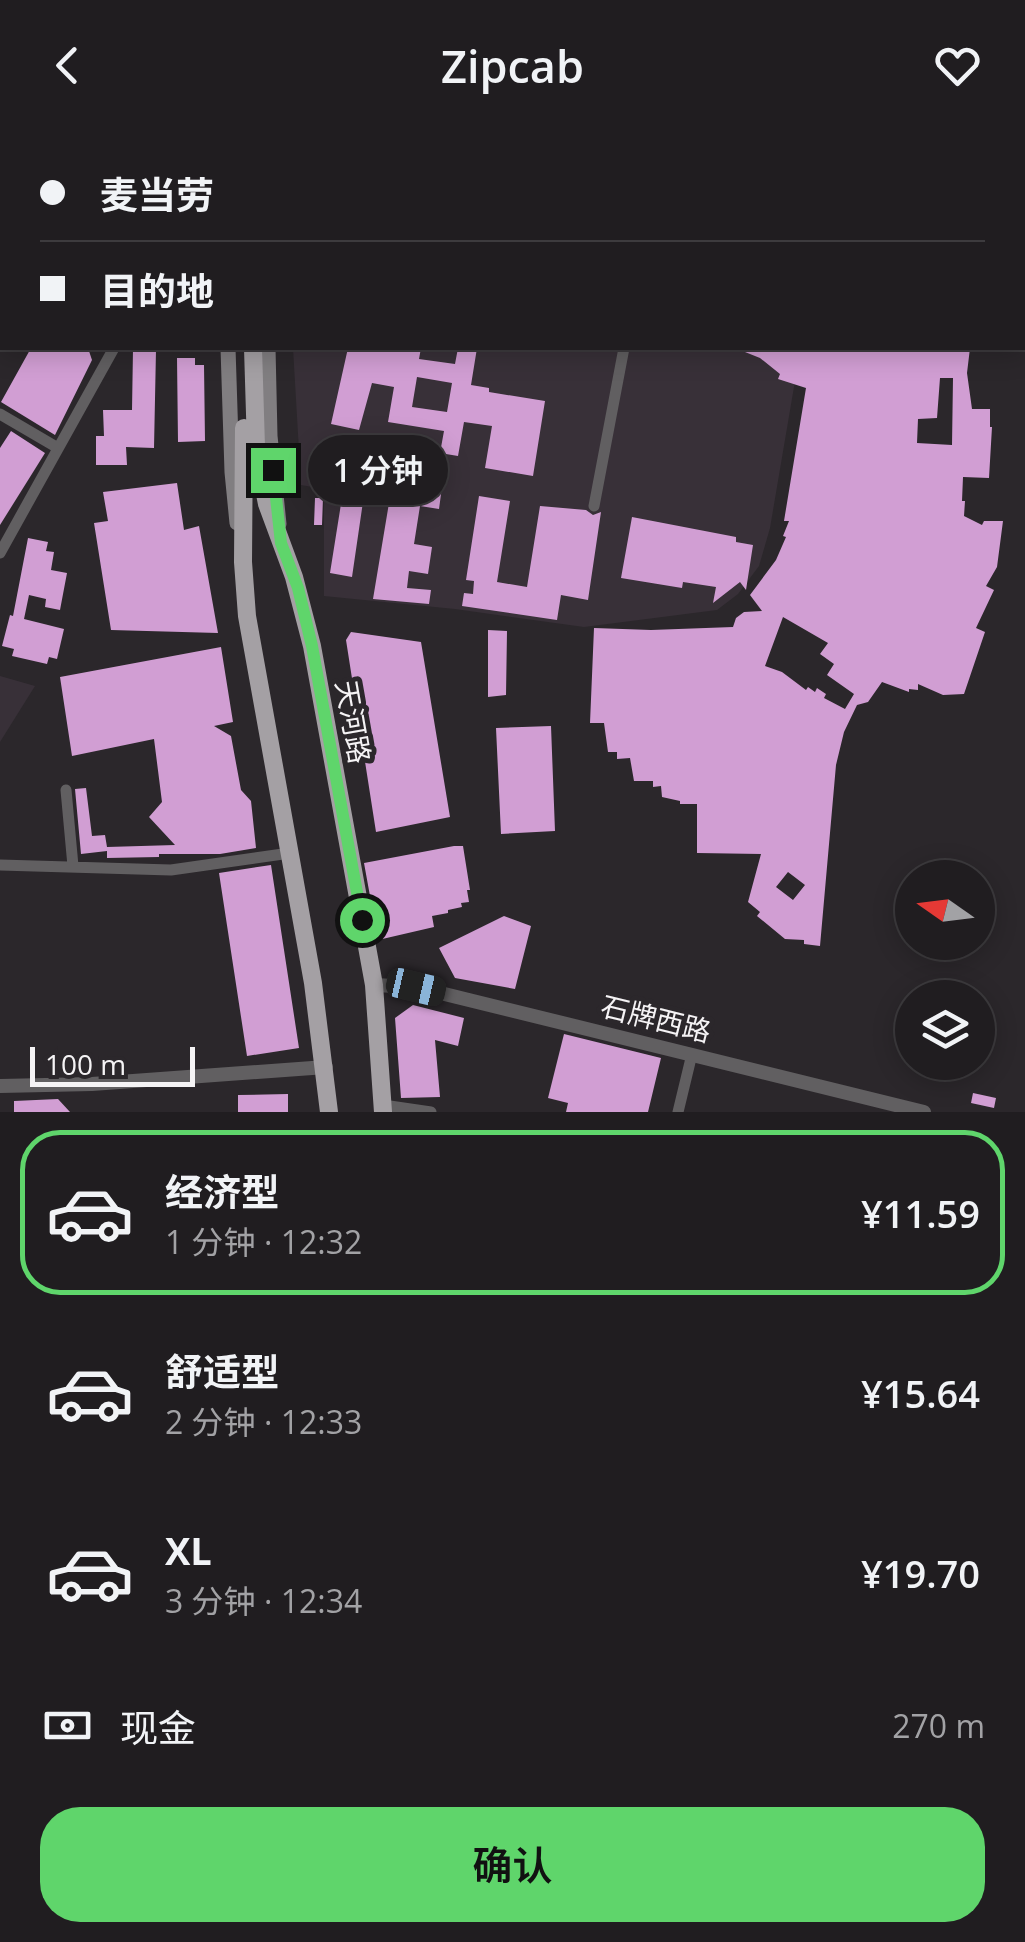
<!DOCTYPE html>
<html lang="zh">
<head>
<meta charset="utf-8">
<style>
	body { margin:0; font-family:"Open Sans","Noto Sans SC",sans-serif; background:#2d2a2d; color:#f1f3f6; height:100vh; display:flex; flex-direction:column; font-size:38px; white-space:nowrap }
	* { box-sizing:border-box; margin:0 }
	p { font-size:32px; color:#a2a2a5 }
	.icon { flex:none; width:55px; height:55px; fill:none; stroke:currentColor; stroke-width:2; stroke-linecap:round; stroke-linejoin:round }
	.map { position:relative; height:982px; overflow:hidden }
	.panel { display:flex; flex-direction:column; background:#201d20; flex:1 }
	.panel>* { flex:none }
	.hud { position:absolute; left:0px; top:0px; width:1025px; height:220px; box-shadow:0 5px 25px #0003,0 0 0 2px #3d3b3e; display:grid; align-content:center; height:220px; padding:0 40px; background:#201d20 }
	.needle { width:65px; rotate:284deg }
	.buttons { position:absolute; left:895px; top:730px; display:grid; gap:20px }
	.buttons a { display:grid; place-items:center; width:100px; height:100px; border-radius:50%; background:#201d20; box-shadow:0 5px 25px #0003,0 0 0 2px #3d3b3e; font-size:50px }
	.scale { position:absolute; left:30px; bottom:25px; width:165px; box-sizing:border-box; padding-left:10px; border:5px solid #f5f3f5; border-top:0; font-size:28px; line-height:35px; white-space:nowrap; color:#f5f3f5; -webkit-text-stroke:8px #2b272b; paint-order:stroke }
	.end { position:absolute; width:45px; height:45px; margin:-22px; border:12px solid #5fd56b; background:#111; box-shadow:0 0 0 5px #111 }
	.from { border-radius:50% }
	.bubble { position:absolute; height:70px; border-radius:35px; background:#201d20; box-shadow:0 5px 25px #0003,0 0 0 2px #3d3b3e; font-size:32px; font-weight:600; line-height:70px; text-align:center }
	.car { position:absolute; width:30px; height:60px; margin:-30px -15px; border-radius:12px; box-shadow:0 0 8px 2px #0007; background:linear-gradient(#222 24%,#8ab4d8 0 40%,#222 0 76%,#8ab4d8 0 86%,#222 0) }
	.hud b { display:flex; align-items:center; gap:35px; height:95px; font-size:38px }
	.hud b+b { border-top:2px solid #3d3b3e }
	.hud i { width:25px; height:25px; background:#f1f3f6 }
	ul { padding:18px 0 0; list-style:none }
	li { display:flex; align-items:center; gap:30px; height:165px; margin:0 20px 15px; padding:0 20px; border:5px solid transparent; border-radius:40px }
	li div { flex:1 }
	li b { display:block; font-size:38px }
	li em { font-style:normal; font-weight:600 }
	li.active { border-color:#5fd56b }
	li>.icon { width:90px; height:90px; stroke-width:1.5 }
	.pay { display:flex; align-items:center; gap:25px; height:110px; padding:0 40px; font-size:38px }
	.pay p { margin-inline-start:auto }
	.button { display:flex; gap:20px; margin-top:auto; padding:20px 40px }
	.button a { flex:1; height:115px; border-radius:40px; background:#5fd56b; color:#111; font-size:40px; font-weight:600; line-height:115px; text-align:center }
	header { display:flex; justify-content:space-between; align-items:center; height:130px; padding:0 40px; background:#201d20; font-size:45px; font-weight:600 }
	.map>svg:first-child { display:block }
	.built { fill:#383038 }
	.building { fill:#d19ed3; fill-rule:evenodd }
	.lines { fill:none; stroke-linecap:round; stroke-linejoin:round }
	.minor { stroke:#615f61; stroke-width:11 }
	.tertiary { stroke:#615f61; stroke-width:14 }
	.secondary { stroke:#817e81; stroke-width:15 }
	.trunk { stroke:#a4a0a4; stroke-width:18 }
	.route { stroke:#5fd56b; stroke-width:12 }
	.labels { text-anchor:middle; stroke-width:10; stroke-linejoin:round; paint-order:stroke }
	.street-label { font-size:28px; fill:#f5f3f5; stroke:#2b272b }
</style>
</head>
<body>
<header><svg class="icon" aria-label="back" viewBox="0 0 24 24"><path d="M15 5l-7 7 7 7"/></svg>Zipcab<svg class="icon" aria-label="heart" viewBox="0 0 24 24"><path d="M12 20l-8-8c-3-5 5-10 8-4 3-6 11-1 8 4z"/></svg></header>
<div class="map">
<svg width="1025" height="982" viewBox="0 0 1025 982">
	<rect width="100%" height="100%" fill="#2b272b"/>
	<path class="built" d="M 293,218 L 746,218 L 795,251 L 770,398 L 759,436 L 738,464 L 717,480 L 584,497 L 455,479 L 324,466 L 324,359 L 301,355 Z
		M 0,546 L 35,556 L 0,612 Z"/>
	<path class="building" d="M 31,218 L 89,221 L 92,230 L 55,305 L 1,272 Z
		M 348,218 L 421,218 L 419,229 L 455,234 L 458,218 L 477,218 L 471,255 L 489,258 L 489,262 L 545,271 L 533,346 L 485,338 L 492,296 L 464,292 L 458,326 L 440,323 L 444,301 L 388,292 L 394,257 L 372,253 L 359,300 L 331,294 ZM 417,247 L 452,253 L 447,282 L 412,277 Z
		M 735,218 L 970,218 L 967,243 L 972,279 L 990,279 L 990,297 L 992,297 L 989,348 L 963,347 L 962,371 L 965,371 L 964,386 L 982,395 L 984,391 L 1003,391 L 997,437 L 986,456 L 994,460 L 976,498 L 985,502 L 964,564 L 943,565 L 918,554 L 918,560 L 909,559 L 909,562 L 882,552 L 868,572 L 857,575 L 844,602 L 836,635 L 820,816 L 804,814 L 804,810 L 785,809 L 757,786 L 760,782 L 748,772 L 761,724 L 697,723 L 697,674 L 680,674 L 680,671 L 662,667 L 661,656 L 653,657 L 653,651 L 634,651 L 630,628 L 617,629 L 617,622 L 608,622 L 604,593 L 590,593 L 594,498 L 651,500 L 733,497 L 736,488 L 744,482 L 762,481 L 750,465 L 776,430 L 786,407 L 783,406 L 789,391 L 784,391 L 806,258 L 778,249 L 780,244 L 760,228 ZM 940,248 L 953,248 L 952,315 L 917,313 L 918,289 L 937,288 ZM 783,487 L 828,513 L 820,524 L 834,534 L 827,545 L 854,564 L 845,579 L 824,568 L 826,564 L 817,558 L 815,562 L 808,557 L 806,560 L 782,542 L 765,536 ZM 788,742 L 805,755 L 793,770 L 776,757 Z
		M 133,219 L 156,220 L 154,318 L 126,317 L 127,335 L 96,335 L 96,306 L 104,306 L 103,280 L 132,280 Z
		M 177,228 L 195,228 L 195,235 L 204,235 L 205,311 L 178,312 Z
		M 11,301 L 45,323 L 0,395 L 0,318 Z
		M 393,349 L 442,357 L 439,379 L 420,376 L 414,414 L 432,417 L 428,444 L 409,441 L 407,458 L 431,460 L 429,474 L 373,469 Z
		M 177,353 L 184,400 L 199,396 L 218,503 L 111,500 L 94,393 L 108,391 L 103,362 Z
		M 344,355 L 365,358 L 352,447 L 330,443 Z
		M 479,366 L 510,371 L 497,452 L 527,457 L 540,376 L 586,380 L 593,385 L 601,382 L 588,470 L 561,465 L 557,490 L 462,476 L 464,463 L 473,464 L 474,451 L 466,450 Z
		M 315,368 L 323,368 L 322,395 L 314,395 Z
		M 632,387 L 736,407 L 736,412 L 753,415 L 746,460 L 740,452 L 713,473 L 716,457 L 683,452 L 682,458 L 621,448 Z
		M 28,408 L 48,412 L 46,421 L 54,422 L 51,440 L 67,443 L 60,480 L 45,477 L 46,469 L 29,465 L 24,489 L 64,499 L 57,529 L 49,527 L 47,534 L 12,526 L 14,519 L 2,516 L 10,485 L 13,486 Z
		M 488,500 L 507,501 L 506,565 L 488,567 Z
		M 351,502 L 421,512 L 450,687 L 376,702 L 346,510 Z
		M 221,517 L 233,592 L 214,596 L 231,606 L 241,660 L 251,671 L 256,718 L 220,724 L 159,724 L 159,727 L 107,728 L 107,721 L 81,724 L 75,659 L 86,658 L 92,706 L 105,705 L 107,717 L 175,715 L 149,687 L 162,672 L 154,609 L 72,626 L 60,547 Z
		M 551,596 L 555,701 L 501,704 L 496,598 Z
		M 454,716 L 463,716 L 470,760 L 467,760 L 469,772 L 461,773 L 462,777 L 448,780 L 448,783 L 432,786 L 434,797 L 378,810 L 364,733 Z
		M 271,735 L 299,918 L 247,926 L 219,743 Z
		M 504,786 L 531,796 L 515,859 L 455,848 L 439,818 Z
		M 413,875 L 464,888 L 458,916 L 435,910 L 440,967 L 401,968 L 395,888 Z
		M 564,904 L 661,928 L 648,982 L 566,982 L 568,973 L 548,968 Z
		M 973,963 L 996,968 L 994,978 L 971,973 Z
		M 288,964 L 288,982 L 238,982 L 238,965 Z
		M 58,969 L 70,982 L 14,982 L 14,971 Z"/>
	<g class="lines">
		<path class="minor" d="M 0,284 L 58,318
			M 594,376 L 624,218
			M 0,423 L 114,218
			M 66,660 L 73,736
			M 0,735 L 171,740 L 290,723
			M 383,975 L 431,982
			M 678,982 L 692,924"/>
		<path class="tertiary" d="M 378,0 L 393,2
			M 1022,120 L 1025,121
			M 0,159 L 2,159
			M 374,855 L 416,857 L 924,982
			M 0,956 L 92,954 L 326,937"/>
		<path class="secondary" d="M 168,0 L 171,2
			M 269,0 L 269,2
			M 228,2 L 228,0
			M 228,218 L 232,342 L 237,393
			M 268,218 L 270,306 L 279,394"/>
		<path class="trunk" d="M 255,2 L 255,0
			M 253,218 L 256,317 L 267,374 L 294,447 L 312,516 L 374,855 L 383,982
			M 244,298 L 243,432 L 247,486 L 313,853 L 329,982"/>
	</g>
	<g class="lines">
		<path class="route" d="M 273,340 L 281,413 L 298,458 L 312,516 L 362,790"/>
	</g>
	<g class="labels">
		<g class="street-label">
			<text transform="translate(353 592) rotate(80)" y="10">天河路</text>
			<text transform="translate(656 889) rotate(14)" y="10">石牌西路</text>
		</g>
	</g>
</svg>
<div class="buttons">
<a><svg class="needle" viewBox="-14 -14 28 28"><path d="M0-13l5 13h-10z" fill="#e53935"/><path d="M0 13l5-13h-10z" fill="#a2a2a5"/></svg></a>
<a><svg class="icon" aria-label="layers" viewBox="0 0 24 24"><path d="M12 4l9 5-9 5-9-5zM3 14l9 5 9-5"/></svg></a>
</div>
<div class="scale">100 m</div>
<i class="end from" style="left:362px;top:790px"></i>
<i class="end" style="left:273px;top:340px"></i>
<div class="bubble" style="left:308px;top:305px;width:140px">1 分钟</div>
<i class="car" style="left:416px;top:857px;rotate:103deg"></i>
<div class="hud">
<b><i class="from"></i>麦当劳</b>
<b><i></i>目的地</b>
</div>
</div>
<section class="panel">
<ul>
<li class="active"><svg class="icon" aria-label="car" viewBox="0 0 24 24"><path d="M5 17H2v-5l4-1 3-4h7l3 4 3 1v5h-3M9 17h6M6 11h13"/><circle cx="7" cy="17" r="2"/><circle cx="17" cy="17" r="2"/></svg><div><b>经济型</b><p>1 分钟 · 12:32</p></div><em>¥11.59</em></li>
<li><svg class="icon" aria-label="car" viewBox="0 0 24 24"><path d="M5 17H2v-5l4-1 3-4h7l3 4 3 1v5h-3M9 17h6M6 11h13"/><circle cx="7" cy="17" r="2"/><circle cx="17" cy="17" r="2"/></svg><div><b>舒适型</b><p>2 分钟 · 12:33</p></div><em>¥15.64</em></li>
<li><svg class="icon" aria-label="car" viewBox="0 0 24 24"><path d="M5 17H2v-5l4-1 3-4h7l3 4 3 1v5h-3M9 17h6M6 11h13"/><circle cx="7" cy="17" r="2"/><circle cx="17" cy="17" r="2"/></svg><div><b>XL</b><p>3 分钟 · 12:34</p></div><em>¥19.70</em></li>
</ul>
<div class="pay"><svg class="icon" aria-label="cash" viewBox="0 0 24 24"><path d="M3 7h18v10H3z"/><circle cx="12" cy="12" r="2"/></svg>现金<p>270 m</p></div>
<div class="button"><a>确认</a></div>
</section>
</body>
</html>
